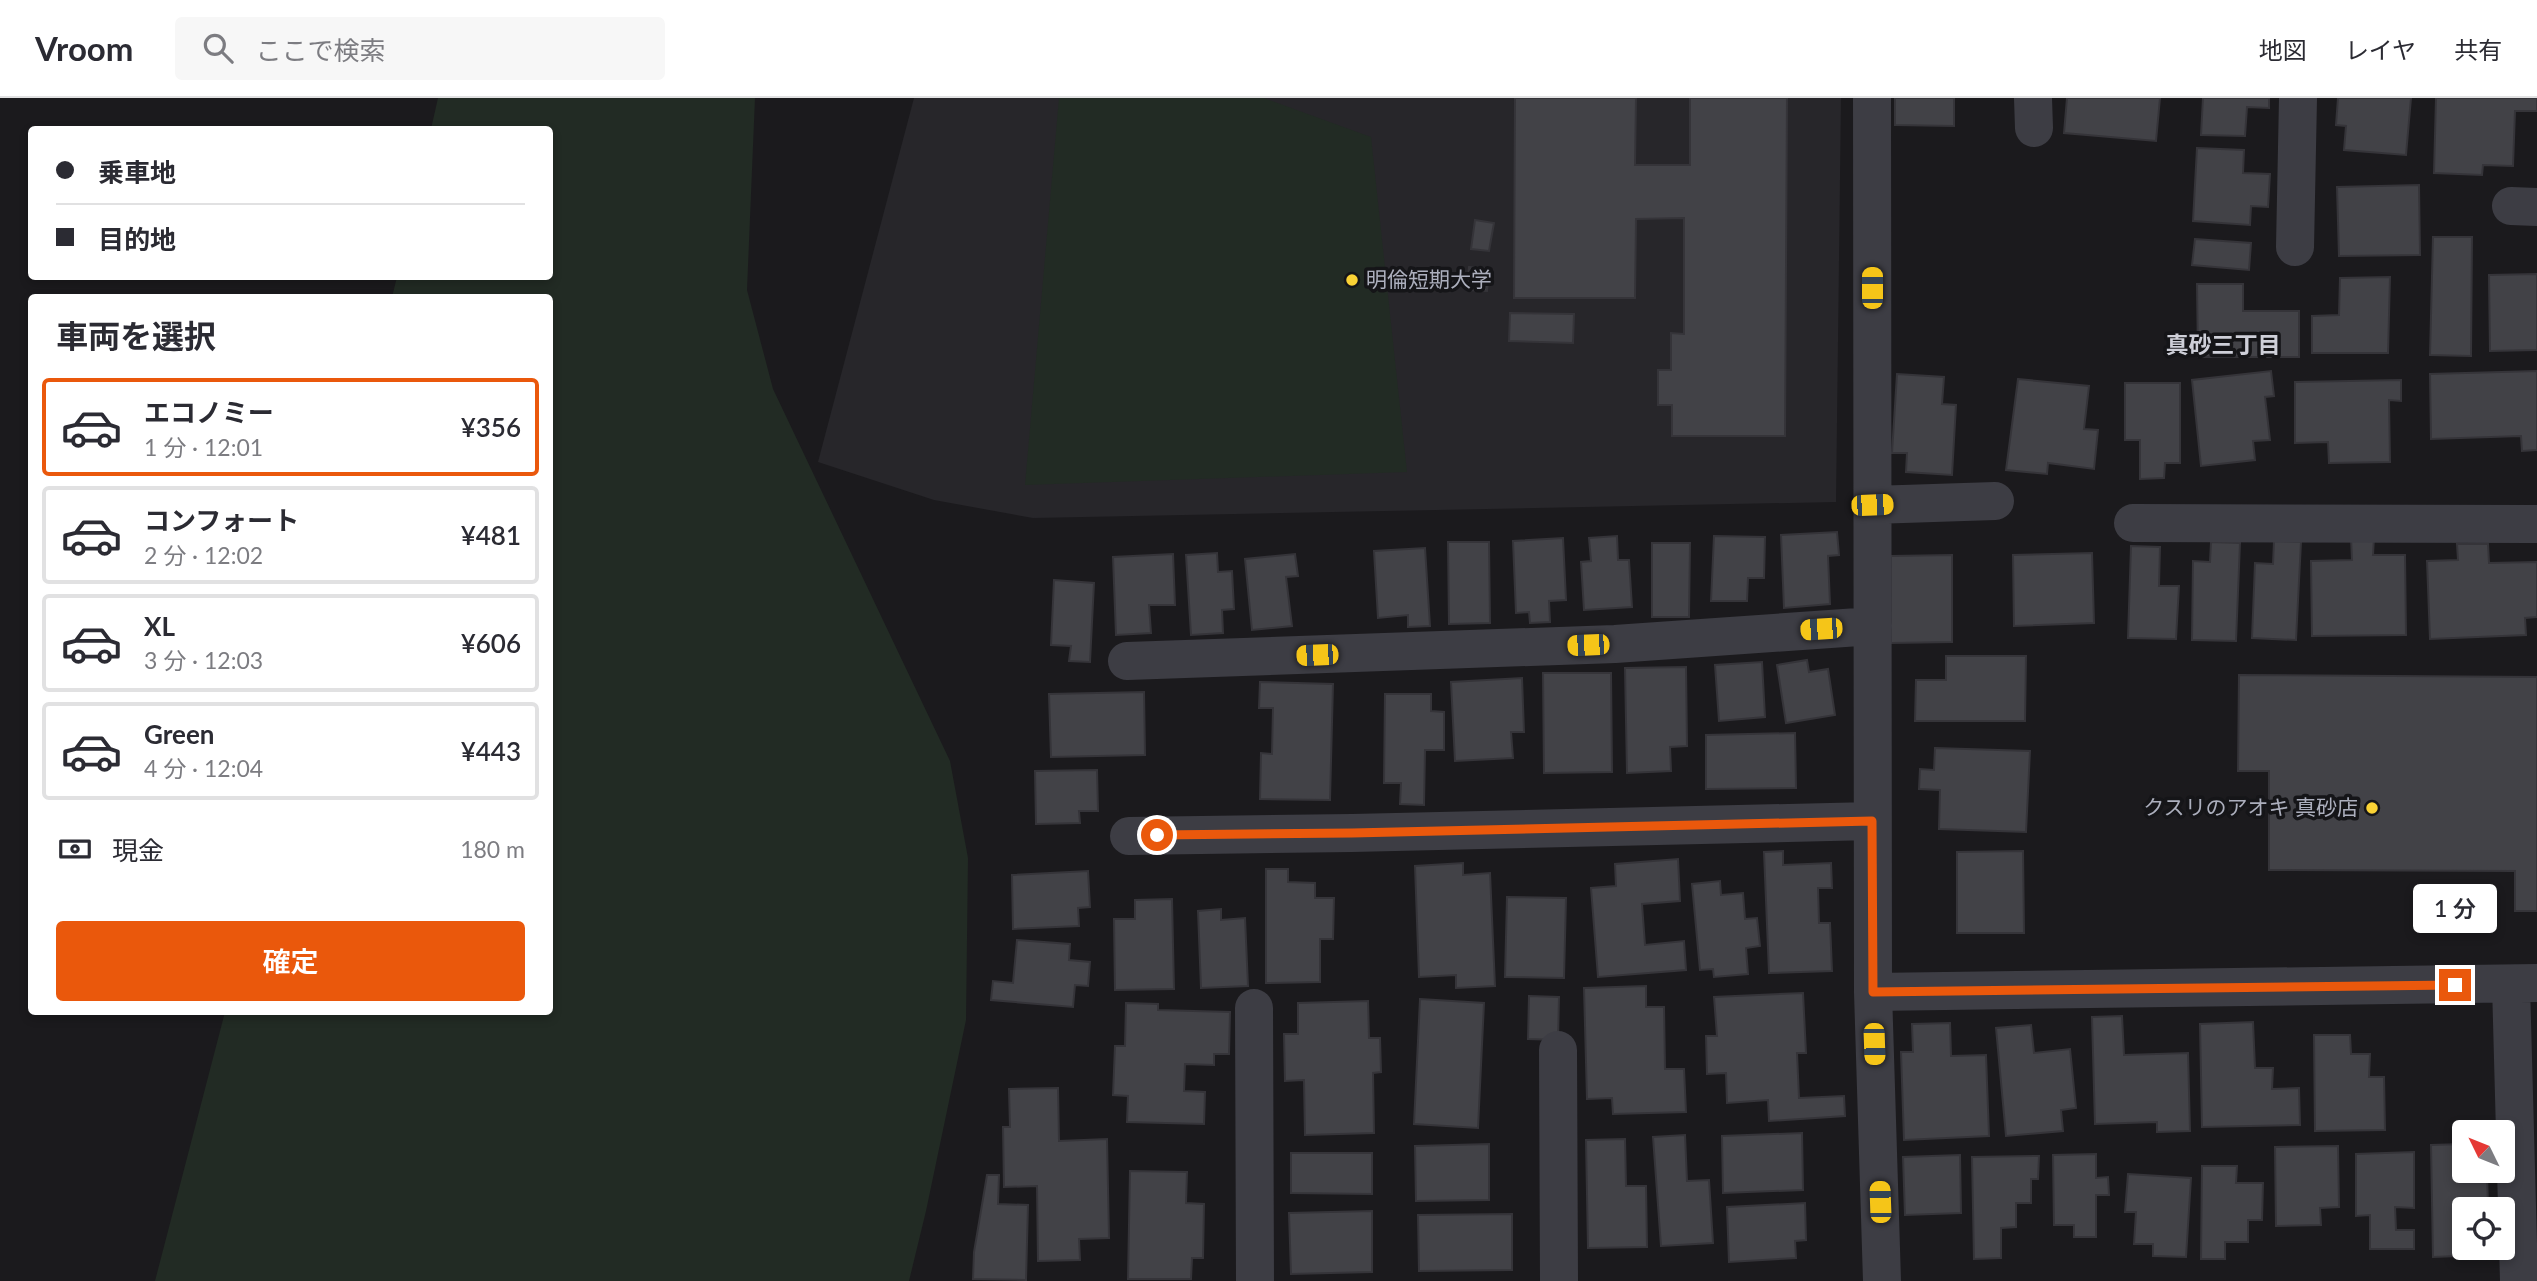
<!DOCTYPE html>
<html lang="ja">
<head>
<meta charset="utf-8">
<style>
	body { margin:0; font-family:Lato,"Noto Sans JP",sans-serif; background:#f7f7f7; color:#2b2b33; height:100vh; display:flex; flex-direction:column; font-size:26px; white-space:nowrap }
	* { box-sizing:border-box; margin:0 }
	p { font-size:23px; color:#7c7c81 }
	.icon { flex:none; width:38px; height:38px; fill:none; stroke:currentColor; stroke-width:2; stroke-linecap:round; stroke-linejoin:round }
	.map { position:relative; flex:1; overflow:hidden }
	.drawer { position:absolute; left:28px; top:196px; width:525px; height:721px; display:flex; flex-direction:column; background:#fff; border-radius:7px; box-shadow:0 4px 10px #0003 }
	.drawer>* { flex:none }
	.top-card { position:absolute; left:28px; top:28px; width:525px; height:154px; border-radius:7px; box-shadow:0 4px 10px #0003; display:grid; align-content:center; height:154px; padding:0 28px; background:#fff }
	.needle { width:46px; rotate:313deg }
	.controls { position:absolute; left:2452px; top:1022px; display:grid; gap:14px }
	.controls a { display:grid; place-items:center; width:63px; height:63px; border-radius:7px; background:#fff; box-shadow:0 4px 10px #0003; font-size:35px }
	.end { position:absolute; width:32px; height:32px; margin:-16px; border:9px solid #ea580c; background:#fff; box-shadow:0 0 0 4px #fff }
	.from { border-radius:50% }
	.bubble { position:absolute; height:49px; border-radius:7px; background:#fff; box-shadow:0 4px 10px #0003; font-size:23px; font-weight:600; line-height:49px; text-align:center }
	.car { position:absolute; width:21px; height:42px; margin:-21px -10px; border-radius:9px; box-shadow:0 0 5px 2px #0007; background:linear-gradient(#f5c518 24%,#345 0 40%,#f5c518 0 76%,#345 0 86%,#f5c518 0) }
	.top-card b { display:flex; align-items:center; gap:24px; height:66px; font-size:26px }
	.top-card b+b { border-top:2px solid #e1e1e2 }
	.top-card i { width:18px; height:18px; background:#2b2b33 }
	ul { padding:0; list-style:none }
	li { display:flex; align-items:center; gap:21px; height:98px; margin:0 14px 10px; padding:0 14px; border:4px solid #e1e1e2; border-radius:7px }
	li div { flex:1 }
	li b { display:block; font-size:26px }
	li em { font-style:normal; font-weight:600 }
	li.on { border-color:#ea580c }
	li>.icon { width:63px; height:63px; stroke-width:1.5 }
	h2 { padding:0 28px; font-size:32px; line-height:84px }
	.pay { display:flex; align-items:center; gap:18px; height:77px; padding:0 28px; font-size:26px }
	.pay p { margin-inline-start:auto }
	.action { display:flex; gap:14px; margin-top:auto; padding:14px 28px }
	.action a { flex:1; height:80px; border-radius:7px; background:#ea580c; color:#fff; font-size:28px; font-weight:600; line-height:80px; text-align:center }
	header { display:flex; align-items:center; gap:42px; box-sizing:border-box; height:98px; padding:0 35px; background:#fff; border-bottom:2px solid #e1e1e2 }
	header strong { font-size:33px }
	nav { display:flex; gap:38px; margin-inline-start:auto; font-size:24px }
	.search { width:490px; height:63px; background:#f7f7f7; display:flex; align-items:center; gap:18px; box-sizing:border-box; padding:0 24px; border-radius:7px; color:#7c7c81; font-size:26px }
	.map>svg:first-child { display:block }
	.built { fill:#27262a }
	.green { fill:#222b24 }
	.building { fill:#424247; stroke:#353439; stroke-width:2 }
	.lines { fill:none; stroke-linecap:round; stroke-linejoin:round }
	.minor { stroke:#3d3d44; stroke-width:38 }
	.route { stroke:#ea580c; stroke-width:9 }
	.poi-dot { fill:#fad235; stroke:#151518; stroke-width:2.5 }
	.labels { text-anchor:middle; stroke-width:7; stroke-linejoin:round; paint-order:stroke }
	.poi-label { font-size:21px; fill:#acafbd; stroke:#151518; text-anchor:start }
	.neighbourhood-label { font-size:23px; font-weight:bold; fill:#cecfd8; stroke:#151518 }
</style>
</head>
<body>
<header>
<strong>Vroom</strong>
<div class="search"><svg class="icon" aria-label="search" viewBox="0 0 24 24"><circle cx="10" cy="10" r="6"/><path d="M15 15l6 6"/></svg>ここで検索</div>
<nav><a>地図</a><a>レイヤ</a><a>共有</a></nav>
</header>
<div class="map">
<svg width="2537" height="1183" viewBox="0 0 2537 1183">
	<rect width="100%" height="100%" fill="#1b1a1d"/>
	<path class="built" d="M 914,0 L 1841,0 L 1836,404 L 1033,420 L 934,402 L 818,364 Z"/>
	<path class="green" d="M 438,0 L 755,0 L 747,192 L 773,291 L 950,663 L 968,760 L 966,922 L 926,1113 L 909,1183 L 155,1183 L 225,914 L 550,914 L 550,200 L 392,199 L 397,179 L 550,178 L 550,32 L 431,31 Z
		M 1059,0 L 1264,0 L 1371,39 L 1407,374 L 1025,387 Z"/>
	<path class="building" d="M 1515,0 L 1636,0 L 1635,67 L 1690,67 L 1690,0 L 1787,0 L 1785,338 L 1672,338 L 1672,307 L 1658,307 L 1658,272 L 1671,272 L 1671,235 L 1684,236 L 1684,120 L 1636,121 L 1635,200 L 1514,200 Z
		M 1895,0 L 1954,0 L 1954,28 L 1895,27 Z
		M 2067,0 L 2160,0 L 2156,43 L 2064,35 Z
		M 2203,0 L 2269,0 L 2269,10 L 2247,9 L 2245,38 L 2201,37 Z
		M 2338,0 L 2411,0 L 2406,57 L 2344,52 L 2346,28 L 2336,27 Z
		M 2436,0 L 2537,0 L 2537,13 L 2515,13 L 2513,68 L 2483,67 L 2482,77 L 2434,75 Z
		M 2197,50 L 2244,52 L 2243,75 L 2270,76 L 2268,109 L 2251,108 L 2250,127 L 2193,123 Z
		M 2419,87 L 2420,157 L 2339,158 L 2337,89 Z
		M 1475,122 L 1494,125 L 1489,153 L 1471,151 Z
		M 2433,139 L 2472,139 L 2471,258 L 2430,257 Z
		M 2195,141 L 2251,145 L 2249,172 L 2192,167 Z
		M 1469,169 L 1489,171 L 1487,193 L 1467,192 Z
		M 2537,176 L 2537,252 L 2490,253 L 2489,177 Z
		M 2390,179 L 2388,255 L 2312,255 L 2312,218 L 2339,217 L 2340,180 Z
		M 2197,186 L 2243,186 L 2243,213 L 2299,213 L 2299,259 L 2198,259 Z
		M 1510,215 L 1574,216 L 1573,245 L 1509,243 Z
		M 2271,273 L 2274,298 L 2265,299 L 2270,342 L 2253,343 L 2255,362 L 2201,368 L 2192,282 Z
		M 2537,273 L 2537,352 L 2522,353 L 2521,338 L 2431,341 L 2430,276 Z
		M 1897,276 L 1944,279 L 1942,306 L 1956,307 L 1952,377 L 1906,374 L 1907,355 L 1892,355 Z
		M 2018,281 L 2089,288 L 2084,331 L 2098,332 L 2094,371 L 2048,365 L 2047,376 L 2006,372 Z
		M 2401,282 L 2401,303 L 2389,302 L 2390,364 L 2329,365 L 2328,344 L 2295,345 L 2295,284 Z
		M 2125,285 L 2180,285 L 2180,365 L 2165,365 L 2164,380 L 2140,381 L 2140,342 L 2125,342 Z
		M 1837,434 L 1839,457 L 1828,458 L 1830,506 L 1784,510 L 1781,437 Z
		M 1617,438 L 1618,462 L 1629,462 L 1632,509 L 1584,512 L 1581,464 L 1591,463 L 1589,440 Z
		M 1714,438 L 1765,439 L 1764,480 L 1748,480 L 1747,503 L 1711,503 Z
		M 2351,439 L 2374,439 L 2373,457 L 2405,457 L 2406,537 L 2312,538 L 2311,463 L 2352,462 Z
		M 1563,440 L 1566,502 L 1549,503 L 1550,524 L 1530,525 L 1529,514 L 1516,515 L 1513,443 Z
		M 2274,443 L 2301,444 L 2296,542 L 2252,540 L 2255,465 L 2273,466 Z
		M 1448,444 L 1489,444 L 1490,525 L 1449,526 Z
		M 2211,444 L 2240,445 L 2236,543 L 2192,542 L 2193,463 L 2210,464 Z
		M 1652,445 L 1690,445 L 1689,519 L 1652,519 Z
		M 2457,446 L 2488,446 L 2489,465 L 2537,464 L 2537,519 L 2525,520 L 2526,537 L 2430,541 L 2427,463 L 2458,462 Z
		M 2131,448 L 2160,449 L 2159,488 L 2179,488 L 2176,541 L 2128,540 Z
		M 1425,450 L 1430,528 L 1408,529 L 1408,517 L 1378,520 L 1374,453 Z
		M 1217,455 L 1218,474 L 1232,473 L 1234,511 L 1222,512 L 1223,535 L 1191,537 L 1186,457 Z
		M 2092,455 L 2094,525 L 2014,528 L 2013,457 Z
		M 1173,456 L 1175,507 L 1149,507 L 1151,535 L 1116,537 L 1113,459 Z
		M 1295,456 L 1298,478 L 1286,479 L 1292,528 L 1252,532 L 1245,461 Z
		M 1952,457 L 1952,544 L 1891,545 L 1891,458 Z
		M 1054,482 L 1094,485 L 1090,564 L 1069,563 L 1071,548 L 1051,547 Z
		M 1946,558 L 2026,558 L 2025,623 L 1915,623 L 1916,582 L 1946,582 Z
		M 1807,562 L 1809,574 L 1828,571 L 1835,617 L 1786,625 L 1777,567 Z
		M 1762,564 L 1765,619 L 1719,623 L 1715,567 Z
		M 1686,569 L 1687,648 L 1670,649 L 1671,673 L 1627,675 L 1625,570 Z
		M 1543,575 L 1611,575 L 1612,674 L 1544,675 Z
		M 2239,577 L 2537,579 L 2537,813 L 2515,813 L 2515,773 L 2269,772 L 2269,673 L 2238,673 Z
		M 1522,580 L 1524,634 L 1511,634 L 1513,660 L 1455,663 L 1451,584 Z
		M 1260,584 L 1333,586 L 1330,702 L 1260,701 L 1261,655 L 1272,656 L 1273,610 L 1259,610 Z
		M 1144,594 L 1145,657 L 1051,659 L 1049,596 Z
		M 1385,596 L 1431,596 L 1431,613 L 1444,614 L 1444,652 L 1425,652 L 1424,707 L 1400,706 L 1401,685 L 1384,685 Z
		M 1795,635 L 1796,690 L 1706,691 L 1706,637 Z
		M 1935,650 L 2030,653 L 2026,734 L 1939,731 L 1940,692 L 1919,691 L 1920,671 L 1934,672 Z
		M 1097,672 L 1098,713 L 1079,713 L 1080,725 L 1036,726 L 1035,673 Z
		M 1783,753 L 1783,767 L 1831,765 L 1832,790 L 1818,790 L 1819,825 L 1830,825 L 1832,873 L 1769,875 L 1764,754 Z
		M 2023,753 L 2024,835 L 1957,835 L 1957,754 Z
		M 1678,761 L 1680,803 L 1642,806 L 1645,847 L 1684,843 L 1686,872 L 1598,879 L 1591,790 L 1616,788 L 1615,766 Z
		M 1463,765 L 1463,777 L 1490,775 L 1495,888 L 1456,890 L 1456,877 L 1419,879 L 1415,768 Z
		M 1266,771 L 1288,771 L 1288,784 L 1315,785 L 1315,800 L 1334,800 L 1333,841 L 1320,841 L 1320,884 L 1266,885 Z
		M 1088,773 L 1090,809 L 1078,810 L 1079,828 L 1013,831 L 1012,777 Z
		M 1720,783 L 1721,797 L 1743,795 L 1745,821 L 1757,820 L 1760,848 L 1746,850 L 1748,876 L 1714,879 L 1713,871 L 1700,872 L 1692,786 Z
		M 1507,799 L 1566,800 L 1564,880 L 1505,879 Z
		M 1172,801 L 1174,891 L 1115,892 L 1114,821 L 1135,821 L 1135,802 Z
		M 1221,811 L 1221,822 L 1245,820 L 1248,888 L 1201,890 L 1198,813 Z
		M 1017,842 L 1070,846 L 1069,862 L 1090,864 L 1088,888 L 1075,887 L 1073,909 L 991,902 L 993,883 L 1013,885 Z
		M 1646,888 L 1646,909 L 1664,909 L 1665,971 L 1684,971 L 1686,1014 L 1613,1016 L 1612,1000 L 1587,1001 L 1584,890 Z
		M 1803,895 L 1806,955 L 1797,955 L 1799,1000 L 1844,998 L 1845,1018 L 1769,1023 L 1768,1002 L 1727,1005 L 1726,975 L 1707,976 L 1706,938 L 1717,938 L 1714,899 Z
		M 1529,898 L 1559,899 L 1558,942 L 1528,941 Z
		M 1420,901 L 1484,905 L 1478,1030 L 1414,1026 Z
		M 1368,903 L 1369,940 L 1380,940 L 1381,974 L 1373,975 L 1374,1035 L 1305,1037 L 1304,982 L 1285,983 L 1284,936 L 1298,936 L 1298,905 Z
		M 1126,905 L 1158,906 L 1158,912 L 1230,914 L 1229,956 L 1214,956 L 1214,967 L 1185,966 L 1184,993 L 1205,994 L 1204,1026 L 1127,1024 L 1128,998 L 1113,997 L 1115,948 L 1125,948 Z
		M 2122,918 L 2124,957 L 2188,955 L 2190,1033 L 2157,1034 L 2157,1024 L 2095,1026 L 2092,919 Z
		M 2253,924 L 2255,970 L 2273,970 L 2272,991 L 2299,990 L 2300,1027 L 2202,1029 L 2200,926 Z
		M 1950,925 L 1951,958 L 1986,957 L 1989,1038 L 1904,1042 L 1901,954 L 1913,954 L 1912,926 Z
		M 2031,927 L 2034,955 L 2070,951 L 2076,1010 L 2061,1012 L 2063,1033 L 2006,1038 L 1996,930 Z
		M 2314,937 L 2350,937 L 2351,956 L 2370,956 L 2369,979 L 2384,979 L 2385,1032 L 2315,1033 Z
		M 1058,990 L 1059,1043 L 1107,1041 L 1109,1140 L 1079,1141 L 1080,1162 L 1038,1163 L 1037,1088 L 1004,1089 L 1003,1029 L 1010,1029 L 1009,991 Z
		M 1802,1035 L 1803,1092 L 1723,1095 L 1722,1038 Z
		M 1685,1037 L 1687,1083 L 1709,1082 L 1713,1145 L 1661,1148 L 1653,1039 Z
		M 1625,1041 L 1626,1088 L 1646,1088 L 1647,1149 L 1588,1150 L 1586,1042 Z
		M 1489,1046 L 1489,1102 L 1416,1103 L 1415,1048 Z
		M 2464,1046 L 2464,1073 L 2487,1073 L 2488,1111 L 2464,1111 L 2464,1143 L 2457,1143 L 2458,1158 L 2433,1159 L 2431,1047 Z
		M 2338,1048 L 2339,1109 L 2320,1110 L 2321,1127 L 2276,1128 L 2275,1049 Z
		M 2414,1054 L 2414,1110 L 2395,1109 L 2396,1132 L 2414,1132 L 2414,1151 L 2370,1151 L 2370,1117 L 2356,1118 L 2356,1056 Z
		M 1291,1055 L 1372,1055 L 1372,1096 L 1291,1095 Z
		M 2096,1056 L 2096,1080 L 2108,1079 L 2109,1097 L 2096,1097 L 2096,1139 L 2074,1139 L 2074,1127 L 2054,1127 L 2053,1057 Z
		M 1960,1057 L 1961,1115 L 1905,1117 L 1903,1059 Z
		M 2039,1058 L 2038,1081 L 2031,1081 L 2031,1105 L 2016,1105 L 2016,1129 L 2001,1130 L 2001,1160 L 1974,1161 L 1972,1059 Z
		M 2202,1068 L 2237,1068 L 2236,1085 L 2263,1085 L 2262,1122 L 2248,1122 L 2248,1144 L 2225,1144 L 2225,1161 L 2201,1161 Z
		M 1130,1073 L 1187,1074 L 1186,1105 L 1204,1106 L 1203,1160 L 1192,1160 L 1191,1181 L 1128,1181 Z
		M 2128,1076 L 2191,1080 L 2186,1159 L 2153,1158 L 2153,1146 L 2134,1146 L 2136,1114 L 2125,1114 Z
		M 987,1077 L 999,1077 L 998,1106 L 1028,1107 L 1026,1182 L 973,1181 L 974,1154 Z
		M 1805,1105 L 1806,1142 L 1795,1143 L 1796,1160 L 1729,1164 L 1727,1109 Z
		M 1372,1113 L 1372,1174 L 1291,1176 L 1289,1115 Z
		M 1512,1116 L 1512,1172 L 1419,1173 L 1418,1117 Z"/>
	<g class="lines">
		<path class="minor" d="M 1872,0 L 1873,894 L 1882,1183
			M 2033,0 L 2034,30
			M 2511,108 L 2537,109
			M 2295,149 L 2298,0
			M 1872,407 L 1995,403
			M 2133,425 L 2537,426
			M 1127,563 L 1615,546 L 1873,528
			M 1129,738 L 1352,735 L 1872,723
			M 2511,886 L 2519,1183
			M 1873,894 L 2537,885
			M 1254,910 L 1255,1183
			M 1558,952 L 1559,1183"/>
	</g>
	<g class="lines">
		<path class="route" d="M 1157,737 L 1352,735 L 1872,723 L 1873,894 L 2455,887"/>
	</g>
	<g class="poi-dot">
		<circle cx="1352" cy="182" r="7"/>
		<circle cx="2372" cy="710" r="7"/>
	</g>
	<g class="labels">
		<g class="poi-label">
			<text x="1366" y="189">明倫短期大学</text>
			<text x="2358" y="717" text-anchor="end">クスリのアオキ 真砂店</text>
		</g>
		<g class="neighbourhood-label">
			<text x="2223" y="255">真砂三丁目</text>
		</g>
	</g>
</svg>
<div class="controls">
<a><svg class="needle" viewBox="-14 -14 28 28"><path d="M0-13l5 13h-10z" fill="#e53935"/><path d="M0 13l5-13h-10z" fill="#7c7c81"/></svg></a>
<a><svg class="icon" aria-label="locate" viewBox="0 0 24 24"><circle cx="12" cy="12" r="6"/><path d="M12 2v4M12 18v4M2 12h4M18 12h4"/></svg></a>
</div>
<i class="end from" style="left:1157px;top:737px"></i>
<i class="end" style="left:2455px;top:887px"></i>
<div class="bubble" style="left:2413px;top:786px;width:84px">1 分</div>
<i class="car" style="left:1872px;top:190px;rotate:0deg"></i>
<i class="car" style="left:1872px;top:407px;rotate:88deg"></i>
<i class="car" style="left:1821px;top:531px;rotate:266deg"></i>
<i class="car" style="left:1588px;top:547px;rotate:268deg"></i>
<i class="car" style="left:1317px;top:557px;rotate:268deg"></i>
<i class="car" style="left:1874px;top:946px;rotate:178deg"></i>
<i class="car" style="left:1880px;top:1104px;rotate:358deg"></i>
<div class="top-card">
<b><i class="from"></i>乗車地</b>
<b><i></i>目的地</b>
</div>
<section class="drawer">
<h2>車両を選択</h2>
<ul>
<li class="on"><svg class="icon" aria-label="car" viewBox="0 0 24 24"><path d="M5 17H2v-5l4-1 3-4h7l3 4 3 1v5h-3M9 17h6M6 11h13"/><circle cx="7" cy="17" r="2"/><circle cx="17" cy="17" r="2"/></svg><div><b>エコノミー</b><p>1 分 · 12:01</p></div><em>¥356</em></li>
<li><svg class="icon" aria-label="car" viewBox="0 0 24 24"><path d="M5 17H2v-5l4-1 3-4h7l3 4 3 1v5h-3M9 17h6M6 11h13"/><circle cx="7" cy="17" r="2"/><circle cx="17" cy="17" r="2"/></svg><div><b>コンフォート</b><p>2 分 · 12:02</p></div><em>¥481</em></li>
<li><svg class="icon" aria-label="car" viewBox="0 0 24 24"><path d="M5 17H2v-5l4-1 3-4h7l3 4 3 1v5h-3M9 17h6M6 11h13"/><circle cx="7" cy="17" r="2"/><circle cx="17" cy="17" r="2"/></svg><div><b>XL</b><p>3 分 · 12:03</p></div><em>¥606</em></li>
<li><svg class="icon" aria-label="car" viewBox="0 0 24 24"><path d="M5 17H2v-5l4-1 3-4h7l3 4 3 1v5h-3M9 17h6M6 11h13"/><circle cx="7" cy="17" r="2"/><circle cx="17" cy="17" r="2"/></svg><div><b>Green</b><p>4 分 · 12:04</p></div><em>¥443</em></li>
</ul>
<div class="pay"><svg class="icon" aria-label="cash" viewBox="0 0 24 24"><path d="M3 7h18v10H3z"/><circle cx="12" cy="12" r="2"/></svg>現金<p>180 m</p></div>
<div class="action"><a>確定</a></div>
</section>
</div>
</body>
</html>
